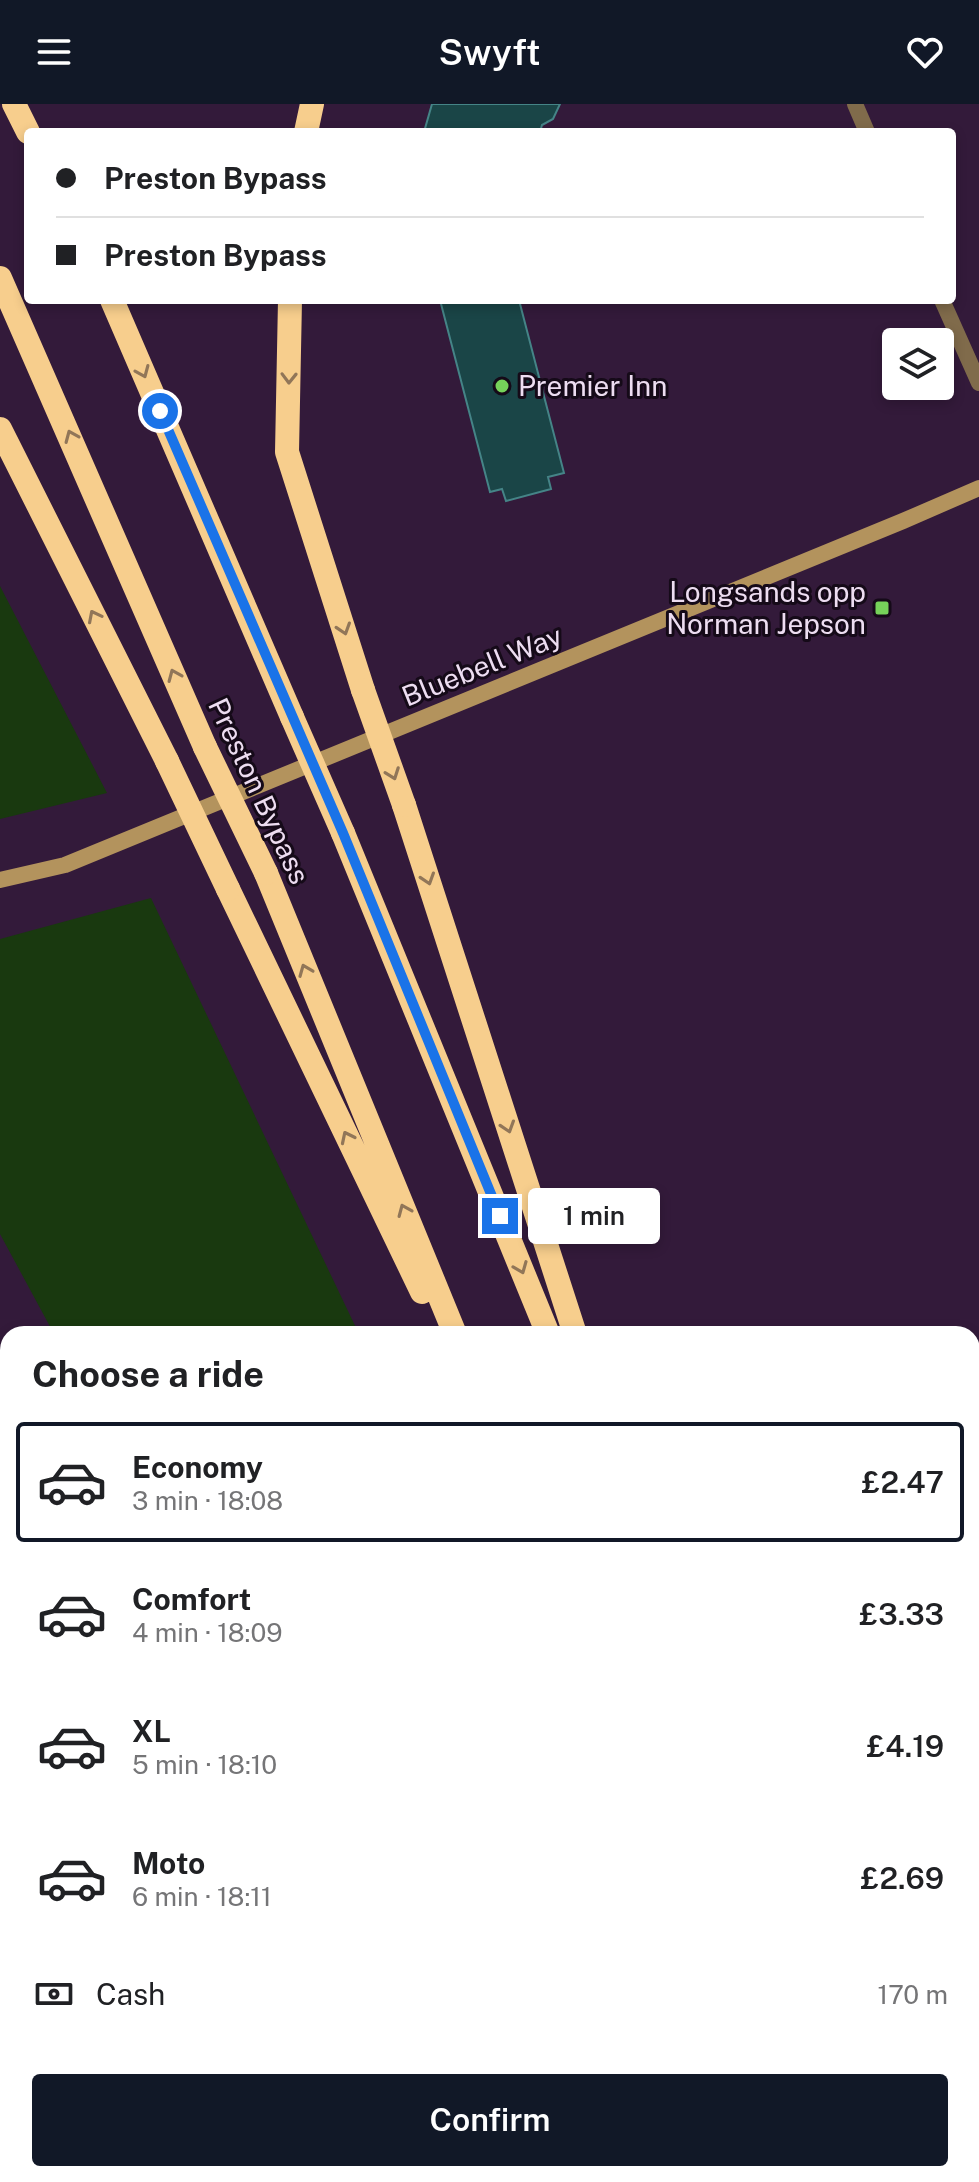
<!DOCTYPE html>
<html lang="en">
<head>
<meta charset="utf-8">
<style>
	body { margin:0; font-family:"Public Sans",sans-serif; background:#f2f2f2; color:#202124; height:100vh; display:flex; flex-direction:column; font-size:30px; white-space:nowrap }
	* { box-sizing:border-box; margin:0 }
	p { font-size:26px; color:#757577 }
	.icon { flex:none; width:44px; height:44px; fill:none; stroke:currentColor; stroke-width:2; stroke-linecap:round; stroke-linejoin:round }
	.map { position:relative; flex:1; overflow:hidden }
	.side { position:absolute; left:0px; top:1222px; width:980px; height:856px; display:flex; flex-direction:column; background:#fff; border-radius:24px 24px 0 0; box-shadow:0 4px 12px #0003 }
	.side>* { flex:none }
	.banner { position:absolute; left:24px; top:24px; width:932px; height:176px; border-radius:8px; box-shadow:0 4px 12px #0003; display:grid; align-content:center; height:176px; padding:0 32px; background:#fff }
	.tools { position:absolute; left:882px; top:224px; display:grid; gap:16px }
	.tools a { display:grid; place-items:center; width:72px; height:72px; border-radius:8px; background:#fff; box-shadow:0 4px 12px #0003; font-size:40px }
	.end { position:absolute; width:36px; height:36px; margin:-18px; border:10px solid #1a73e8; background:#fff; box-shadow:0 0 0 4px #fff }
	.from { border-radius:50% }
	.bubble { position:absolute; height:56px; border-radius:8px; background:#fff; box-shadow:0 4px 12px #0003; font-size:26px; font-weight:600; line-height:56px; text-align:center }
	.banner b { display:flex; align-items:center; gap:28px; height:76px; font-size:30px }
	.banner b+b { border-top:2px solid #e0e0e0 }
	.banner i { width:20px; height:20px; background:#202124 }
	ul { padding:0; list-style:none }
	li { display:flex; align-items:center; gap:24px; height:120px; margin:0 16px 12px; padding:0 16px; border:4px solid transparent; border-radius:8px }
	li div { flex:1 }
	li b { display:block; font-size:30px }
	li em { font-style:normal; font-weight:600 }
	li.active { border-color:#111827 }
	li>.icon { width:72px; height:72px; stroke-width:1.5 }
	h2 { padding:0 32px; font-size:36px; line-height:96px }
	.pay { display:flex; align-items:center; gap:20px; height:88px; padding:0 32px; font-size:30px }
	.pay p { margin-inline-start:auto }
	.primary-button { display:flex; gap:16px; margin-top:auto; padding:16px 32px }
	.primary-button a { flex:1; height:92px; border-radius:8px; background:#111827; color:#fff; font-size:32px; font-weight:600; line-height:92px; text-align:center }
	header { display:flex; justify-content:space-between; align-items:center; height:104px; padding:0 32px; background:#111827; color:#fff; font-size:36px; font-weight:600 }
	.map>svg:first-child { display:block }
	.green { fill:#19390f }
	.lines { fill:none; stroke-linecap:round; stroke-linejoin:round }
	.stream { stroke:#000837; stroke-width:10 }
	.building { fill:#1a4547; stroke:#458487; stroke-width:2 }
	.street { stroke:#806b4b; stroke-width:16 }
	.secondary { stroke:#b3935d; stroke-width:16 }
	.highway { stroke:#f7ce8d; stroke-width:24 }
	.highway-bridge { stroke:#f7ce8d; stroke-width:24 }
	.oneway { stroke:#917658 }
	.route { stroke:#1a73e8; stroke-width:10 }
	.poi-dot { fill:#76d25a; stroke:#150a18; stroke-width:3 }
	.labels { text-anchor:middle; stroke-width:6; stroke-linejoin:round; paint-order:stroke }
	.poi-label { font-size:28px; fill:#edddf1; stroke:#150a18; text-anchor:start }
	.street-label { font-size:28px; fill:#edddf1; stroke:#150a18 }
</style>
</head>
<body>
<header><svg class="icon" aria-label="menu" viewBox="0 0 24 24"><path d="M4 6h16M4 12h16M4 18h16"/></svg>Swyft<svg class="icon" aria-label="heart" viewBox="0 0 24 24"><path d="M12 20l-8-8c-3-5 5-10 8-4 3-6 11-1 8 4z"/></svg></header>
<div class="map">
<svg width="979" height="2078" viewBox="0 0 979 2078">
	<rect width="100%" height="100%" fill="#331a3a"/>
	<path class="green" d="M 0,482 L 107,689 L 0,715 Z
		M 151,794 L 359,1230 L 54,1230 L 0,1130 L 0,835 Z
		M 510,2070 L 695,2070 L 697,2078 L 514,2078 Z"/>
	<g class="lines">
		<path class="stream" d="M 0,2060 L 8,2064
			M 19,2070 L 33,2078"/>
	</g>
	<path class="building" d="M 432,0 L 560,0 L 553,15 L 542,21 L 540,28 L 424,28 Z
		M 440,196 L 519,196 L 564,369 L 548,373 L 551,385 L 506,397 L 502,385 L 490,388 Z"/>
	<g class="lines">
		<path class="street" d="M 855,0 L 867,28
			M 942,196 L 979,279"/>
		<path class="secondary" d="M 0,776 L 65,761 L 903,417 L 979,384"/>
		<path class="highway" d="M 14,0 L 28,28
			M 306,28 L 312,0
			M 0,174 L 205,643
			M 112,196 L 292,613
			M 290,196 L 287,348 L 363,586
			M 0,325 L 167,657
			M 404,701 L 575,1230
			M 343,729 L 548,1230
			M 266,769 L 455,1230
			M 228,785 L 422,1188
			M 752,2070 L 754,2078
			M 852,2070 L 855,2078"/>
		<path class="highway-bridge" d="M 363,586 L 404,701
			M 292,613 L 343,729
			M 205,643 L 266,769
			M 167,657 L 228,785"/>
	</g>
	<defs><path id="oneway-chevron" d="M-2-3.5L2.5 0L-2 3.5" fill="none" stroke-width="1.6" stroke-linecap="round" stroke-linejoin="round" transform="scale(2)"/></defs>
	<g class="oneway">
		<use href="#oneway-chevron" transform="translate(143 268) rotate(67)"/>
		<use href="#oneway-chevron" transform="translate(289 274) rotate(91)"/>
		<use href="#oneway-chevron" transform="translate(71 332) rotate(-113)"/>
		<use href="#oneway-chevron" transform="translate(94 512) rotate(-117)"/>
		<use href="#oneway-chevron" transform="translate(344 525) rotate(72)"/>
		<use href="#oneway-chevron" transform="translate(174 571) rotate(-113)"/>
		<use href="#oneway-chevron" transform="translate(393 670) rotate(70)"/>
		<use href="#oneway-chevron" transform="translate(428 775) rotate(72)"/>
		<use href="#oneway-chevron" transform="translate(305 866) rotate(-112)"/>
		<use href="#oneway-chevron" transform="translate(508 1023) rotate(72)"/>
		<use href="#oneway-chevron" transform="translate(347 1033) rotate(-116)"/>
		<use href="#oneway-chevron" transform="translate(404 1106) rotate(-113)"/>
		<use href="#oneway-chevron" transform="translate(521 1164) rotate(68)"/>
	</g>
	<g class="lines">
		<path class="route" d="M 160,307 L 343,729 L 500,1112"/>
	</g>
	<g class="poi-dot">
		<circle cx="502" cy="282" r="8"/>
		<rect x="874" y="496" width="16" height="16" rx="4"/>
	</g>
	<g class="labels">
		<g class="poi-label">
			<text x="518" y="292">Premier Inn</text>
			<text x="866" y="498" text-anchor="end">Longsands opp<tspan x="866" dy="32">Norman Jepson</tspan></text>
		</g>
		<g class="street-label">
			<text transform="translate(482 562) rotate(-22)" y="10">Bluebell Way</text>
			<text transform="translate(259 687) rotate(65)" y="10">Preston Bypass</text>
		</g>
	</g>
</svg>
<div class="tools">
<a><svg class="icon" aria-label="layers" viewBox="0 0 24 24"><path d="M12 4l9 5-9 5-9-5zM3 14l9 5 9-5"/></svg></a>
</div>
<i class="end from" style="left:160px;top:307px"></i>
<i class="end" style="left:500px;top:1112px"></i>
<div class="bubble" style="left:528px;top:1084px;width:132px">1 min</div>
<div class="banner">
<b><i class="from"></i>Preston Bypass</b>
<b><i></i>Preston Bypass</b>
</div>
<section class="side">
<h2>Choose a ride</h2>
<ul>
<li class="active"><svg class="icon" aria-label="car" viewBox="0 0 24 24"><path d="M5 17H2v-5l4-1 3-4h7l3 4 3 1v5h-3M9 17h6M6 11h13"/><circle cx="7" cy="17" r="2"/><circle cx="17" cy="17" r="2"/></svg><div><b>Economy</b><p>3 min · 18:08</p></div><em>£2.47</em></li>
<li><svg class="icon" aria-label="car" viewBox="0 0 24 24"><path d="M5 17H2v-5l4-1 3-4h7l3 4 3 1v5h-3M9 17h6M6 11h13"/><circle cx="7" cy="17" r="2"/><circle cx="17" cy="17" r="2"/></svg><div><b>Comfort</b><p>4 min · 18:09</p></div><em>£3.33</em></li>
<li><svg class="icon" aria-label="car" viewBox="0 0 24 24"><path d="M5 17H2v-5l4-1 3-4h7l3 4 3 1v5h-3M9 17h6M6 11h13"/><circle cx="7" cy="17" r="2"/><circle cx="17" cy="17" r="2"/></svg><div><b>XL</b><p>5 min · 18:10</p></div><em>£4.19</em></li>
<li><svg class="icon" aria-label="car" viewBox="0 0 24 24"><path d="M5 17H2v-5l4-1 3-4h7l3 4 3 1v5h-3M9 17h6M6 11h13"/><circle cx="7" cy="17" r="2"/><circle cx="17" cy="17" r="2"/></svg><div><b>Moto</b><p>6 min · 18:11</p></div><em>£2.69</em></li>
</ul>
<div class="pay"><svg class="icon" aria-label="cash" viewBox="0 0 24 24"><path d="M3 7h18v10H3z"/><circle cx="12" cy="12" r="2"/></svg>Cash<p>170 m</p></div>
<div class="primary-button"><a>Confirm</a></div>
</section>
</div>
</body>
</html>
